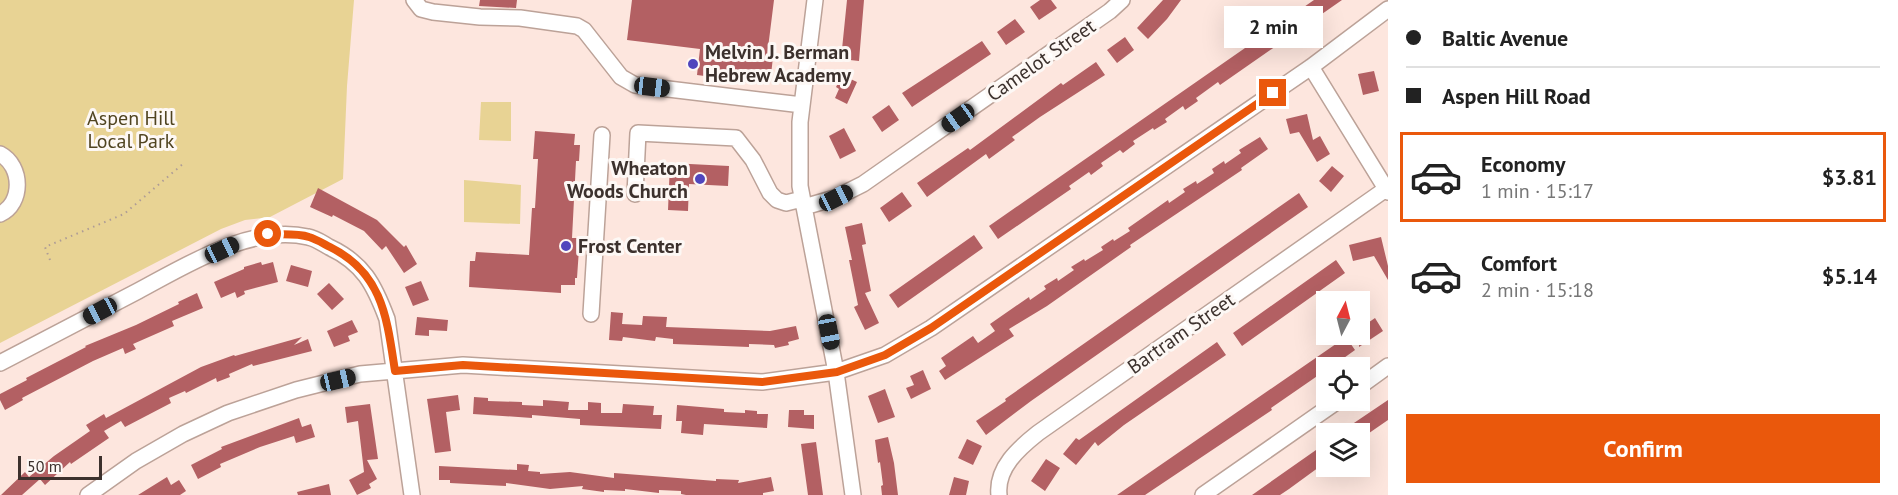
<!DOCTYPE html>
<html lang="en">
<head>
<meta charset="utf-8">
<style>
	body { margin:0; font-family:"PT Sans",sans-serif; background:#f2f2f2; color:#222; height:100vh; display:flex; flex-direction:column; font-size:22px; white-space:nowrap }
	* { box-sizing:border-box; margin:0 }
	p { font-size:20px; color:#767676 }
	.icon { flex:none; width:33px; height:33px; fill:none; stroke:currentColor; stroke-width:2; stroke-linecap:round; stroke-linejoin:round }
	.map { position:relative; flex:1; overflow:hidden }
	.panel { display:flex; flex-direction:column; background:#fff; width:510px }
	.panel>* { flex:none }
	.banner { display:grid; align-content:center; height:132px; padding:0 18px; background:#fff }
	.needle { width:39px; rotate:7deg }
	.tools { position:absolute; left:1316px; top:291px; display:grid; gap:12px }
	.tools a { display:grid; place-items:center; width:54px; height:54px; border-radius:0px; background:#fff; box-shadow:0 6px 24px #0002; font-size:30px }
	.scale { position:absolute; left:18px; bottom:15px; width:84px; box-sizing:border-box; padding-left:6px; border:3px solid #3c312d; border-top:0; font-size:16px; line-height:21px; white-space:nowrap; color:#3c312d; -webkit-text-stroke:4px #fdf8f5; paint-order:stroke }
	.end { position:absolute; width:27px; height:27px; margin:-14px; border:8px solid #ea580c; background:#fff; box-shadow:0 0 0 3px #fff }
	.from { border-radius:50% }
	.bubble { position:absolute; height:42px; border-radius:0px; background:#fff; box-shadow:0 6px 24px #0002; font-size:20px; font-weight:800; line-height:42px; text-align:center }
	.car { position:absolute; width:18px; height:36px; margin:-18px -9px; border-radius:8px; box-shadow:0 0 4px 2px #0007; background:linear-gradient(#222 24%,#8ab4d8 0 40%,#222 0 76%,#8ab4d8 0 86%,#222 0) }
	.banner b { display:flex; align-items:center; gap:21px; height:57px; font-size:22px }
	.banner b+b { border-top:2px solid #e0e0e0 }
	.banner i { width:15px; height:15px; background:#222 }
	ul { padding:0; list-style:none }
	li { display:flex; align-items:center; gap:18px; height:90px; margin:0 12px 9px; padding:0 6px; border:3px solid transparent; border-radius:0px }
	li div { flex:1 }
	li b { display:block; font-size:22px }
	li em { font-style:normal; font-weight:800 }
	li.active { border-color:#ea580c }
	li>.icon { width:54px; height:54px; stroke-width:1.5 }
	.primary-button { display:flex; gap:12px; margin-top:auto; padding:12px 18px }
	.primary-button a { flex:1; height:69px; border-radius:0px; background:#ea580c; color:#fff; font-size:24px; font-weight:800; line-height:69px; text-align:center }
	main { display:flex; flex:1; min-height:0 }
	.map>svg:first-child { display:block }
	.green { fill:#e8d394 }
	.building { fill:#b36063 }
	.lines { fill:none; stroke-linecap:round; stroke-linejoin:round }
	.minor-casing { stroke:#bca298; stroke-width:18 }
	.path { stroke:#ae9c96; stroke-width:2; stroke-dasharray:1.5 4.5; stroke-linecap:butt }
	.minor { stroke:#fff; stroke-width:15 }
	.route { stroke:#ea580c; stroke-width:8 }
	.poi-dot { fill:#5046bd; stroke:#fdf8f5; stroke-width:2 }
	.labels { text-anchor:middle; stroke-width:6; stroke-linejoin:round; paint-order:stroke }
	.poi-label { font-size:20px; font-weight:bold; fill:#3c312d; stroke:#fdf8f5; text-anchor:start }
	.street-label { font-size:20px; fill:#3c312d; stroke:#fdf8f5 }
	.park-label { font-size:20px; fill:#504420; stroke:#fdf8f5 }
</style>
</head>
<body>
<main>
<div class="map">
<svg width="1388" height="495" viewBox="0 0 1388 495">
	<rect width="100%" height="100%" fill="#fde6de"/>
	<path class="green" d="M 0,0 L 354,0 L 347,86 L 343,179 L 270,217 L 245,220 L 221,229 L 0,343 Z
		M 481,102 L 511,102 L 511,141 L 479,140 Z
		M 464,180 L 521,185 L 520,224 L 464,222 Z"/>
	<path class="building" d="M 480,0 L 517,0 L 516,8 L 479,6 Z
		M 632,0 L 774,0 L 767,56 L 773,57 L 770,84 L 719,81 L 720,78 L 697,75 L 700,49 L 627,40 Z
		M 847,0 L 864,0 L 859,61 L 841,59 Z
		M 1040,0 L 1051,0 L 1057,8 L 1039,20 L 1030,7 Z
		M 1163,0 L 1181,0 L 1167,19 L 1148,39 L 1137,28 Z
		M 1314,0 L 1342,0 L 1220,85 L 1218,82 L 1196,98 L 1198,101 L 1185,110 L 1183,106 L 1165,119 L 1167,122 L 1154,130 L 1153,128 L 1133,141 L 1135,144 L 1123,153 L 1120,150 L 1101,163 L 1103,166 L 1091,175 L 1089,172 L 1069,186 L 1071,189 L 998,239 L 989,226 Z
		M 1015,19 L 1025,32 L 1006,45 L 997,32 Z
		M 1125,37 L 1134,50 L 1117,63 L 1107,50 Z
		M 982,41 L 991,54 L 912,107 L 902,93 Z
		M 1096,62 L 1105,75 L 1040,117 L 1012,137 L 1015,140 L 989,159 L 986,154 L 927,197 L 917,183 L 968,148 L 970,150 L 1061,83 L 1063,85 Z
		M 1374,71 L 1379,91 L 1363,95 L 1358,74 Z
		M 842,75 L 857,82 L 847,104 L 835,98 L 839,89 L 836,87 Z
		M 889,105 L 899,120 L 882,132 L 872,117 Z
		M 1307,114 L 1313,140 L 1320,136 L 1330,154 L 1317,162 L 1299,132 L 1290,134 L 1286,119 Z
		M 844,128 L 856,151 L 840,159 L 829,136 Z
		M 535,131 L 575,134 L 574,145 L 580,145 L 579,161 L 576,161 L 572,238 L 577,238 L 577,249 L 579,249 L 577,278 L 575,278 L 575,285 L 561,285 L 561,293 L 469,287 L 470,261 L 475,261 L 476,252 L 529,255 L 532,208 L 535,208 L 538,159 L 533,159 Z
		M 1260,137 L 1268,149 L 1241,168 L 1242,170 L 1130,245 L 1131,247 L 1047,306 L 1009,329 L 1014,336 L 945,380 L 939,371 L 946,366 L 941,358 L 973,336 L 978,343 L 995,331 L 990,324 L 1029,297 L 1030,300 L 1046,289 L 1044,286 L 1057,278 L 1058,281 L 1074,270 L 1071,267 L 1084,259 L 1085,261 L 1103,250 L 1101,247 L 1113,239 L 1114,241 L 1130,231 L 1128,228 L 1168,200 L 1169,203 L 1185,192 L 1183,189 L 1196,181 L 1197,184 L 1214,173 L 1212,169 L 1224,161 L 1225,164 L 1241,153 L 1239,150 Z
		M 670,163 L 729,166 L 728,186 L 689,184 L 688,211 L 668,210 Z
		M 1332,166 L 1344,176 L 1331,192 L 1319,181 Z
		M 318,188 L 377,220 L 404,247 L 406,245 L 417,264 L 404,273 L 386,246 L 382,250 L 364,231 L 333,215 L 332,217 L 310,207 Z
		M 902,192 L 912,206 L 889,222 L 880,208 Z
		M 1299,193 L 1308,207 L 1031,401 L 986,435 L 976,421 L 1006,401 L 1005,399 Z
		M 862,223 L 866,244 L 862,245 L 871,291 L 865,293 L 879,323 L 865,330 L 854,307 L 858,305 L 849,260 L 852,260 L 845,227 Z
		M 974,235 L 983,248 L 898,308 L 889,295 Z
		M 1381,237 L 1388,266 L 1388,280 L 1374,256 L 1353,261 L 1349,245 Z
		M 1336,260 L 1345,273 L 1242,346 L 1233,333 Z
		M 261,262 L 262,265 L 273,262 L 278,282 L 244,291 L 245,294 L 237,298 L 235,292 L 221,298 L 214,282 L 244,269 L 244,267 Z
		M 291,265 L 312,271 L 308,287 L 286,281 Z
		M 421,281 L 429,300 L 413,306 L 405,287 Z
		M 329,283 L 344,299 L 332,310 L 317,294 Z
		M 197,293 L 203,308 L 172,321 L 174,326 L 133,344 L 136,349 L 125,354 L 123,348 L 93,361 L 22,398 L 23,400 L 5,410 L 0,400 L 0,394 L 27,380 L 26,378 L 86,347 L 85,346 L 136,325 L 179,304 L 178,302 Z
		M 611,312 L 623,313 L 622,324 L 642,325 L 643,316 L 667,317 L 666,327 L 770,331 L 796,326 L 799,339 L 788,342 L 789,345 L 775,348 L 774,345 L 749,344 L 749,347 L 673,344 L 673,339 L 656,337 L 655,341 L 623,337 L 622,341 L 609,340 Z
		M 417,317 L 448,320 L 447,331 L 429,330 L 429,336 L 415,335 Z
		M 1375,318 L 1383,331 L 1359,347 L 1359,329 Z
		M 352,320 L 358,332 L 348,336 L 350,341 L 334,347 L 327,331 Z
		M 302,337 L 294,345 L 308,339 L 312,351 L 253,366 L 252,364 L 229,374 L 230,377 L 217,382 L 216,378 L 186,393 L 185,391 L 169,398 L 171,403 L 125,427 L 121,421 L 104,431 L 109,438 L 71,464 L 70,462 L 45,485 L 40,479 L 22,495 L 1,495 L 25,472 L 29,477 L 54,456 L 90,431 L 86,425 L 104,414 L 106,418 L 201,367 L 234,355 L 235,356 Z
		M 1346,337 L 1355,350 L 1330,368 L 1326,368 L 1326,370 L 1271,408 L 1272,410 L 1145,495 L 1117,495 Z
		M 1217,342 L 1226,355 L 1124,425 L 1098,446 L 1095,442 L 1076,465 L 1063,454 L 1076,438 L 1079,440 Z
		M 923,370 L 931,389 L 911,399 L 906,388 L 914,385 L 910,376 Z
		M 885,389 L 895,417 L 878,423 L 868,396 Z
		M 458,395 L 460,410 L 446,412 L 451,451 L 435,453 L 427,399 Z
		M 474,397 L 488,398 L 488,401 L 522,402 L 522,405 L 543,406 L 543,400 L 569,402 L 568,410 L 588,410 L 588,402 L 601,403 L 601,413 L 622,413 L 623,404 L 654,406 L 653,415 L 662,415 L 661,429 L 580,425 L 580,419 L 532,415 L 532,418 L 473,414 Z
		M 1388,400 L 1388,420 L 1359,440 L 1359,434 L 1352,434 L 1348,427 Z
		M 370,404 L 378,459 L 367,460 L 377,479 L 369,484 L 371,488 L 357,495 L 349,480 L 364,472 L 358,421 L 347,423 L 345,407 Z
		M 677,405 L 724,409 L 724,412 L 745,413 L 745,410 L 757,411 L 757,414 L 768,414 L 767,428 L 704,424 L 703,435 L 681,433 L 682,421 L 676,421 Z
		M 789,410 L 804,410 L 804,415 L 814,415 L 814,429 L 788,427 Z
		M 299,418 L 302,427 L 311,424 L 315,437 L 296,443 L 294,436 L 260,447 L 220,464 L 221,467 L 198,479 L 191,465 L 222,449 L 221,447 Z
		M 888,437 L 894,463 L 898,495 L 882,495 L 881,486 L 883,485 L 880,462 L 878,463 L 875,440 Z
		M 967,439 L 982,446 L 973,465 L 958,458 Z
		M 816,442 L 823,495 L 808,495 L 801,444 Z
		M 1326,443 L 1326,462 L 1289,489 L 1280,495 L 1252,495 Z
		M 1046,459 L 1060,468 L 1045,491 L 1031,481 Z
		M 517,464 L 529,465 L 528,471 L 540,472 L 540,474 L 570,472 L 614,478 L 614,473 L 716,481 L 716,479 L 739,480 L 738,483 L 771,477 L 774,491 L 763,493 L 763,495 L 686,495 L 681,494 L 681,491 L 659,490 L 659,493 L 625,489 L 625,491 L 604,490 L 604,492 L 582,489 L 583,486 L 550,489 L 506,483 L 506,486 L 450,483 L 450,480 L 439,480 L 439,466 L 517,470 Z
		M 167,477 L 171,485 L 179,480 L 186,491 L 180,495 L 138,495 Z
		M 954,477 L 969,481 L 966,495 L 949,495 Z
		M 329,484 L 331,495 L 298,495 L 297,492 Z"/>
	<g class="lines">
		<g class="minor-casing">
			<path id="minor" d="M 414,0 L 421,9 L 433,12 L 480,17 L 520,18 L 577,26 L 584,30 L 621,77 L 635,85 L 802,105
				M 815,0 L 800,122 L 800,186 L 836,372 L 853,495
				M 1311,67 L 1388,192
				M 0,154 C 23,166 23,204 0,214
				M 635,194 L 638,133 L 736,138 L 753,160 L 770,193 L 777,200 L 786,203 L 802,199
				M 804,207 L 835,198 L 863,184 L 1110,11 L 1122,0
				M 591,314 L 602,135
				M 0,363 C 46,339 92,315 138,291 C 187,265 251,224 308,237 C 315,238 322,243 329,247 C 363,263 374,284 387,319 L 412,495
				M 1359,387 L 1388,366
				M 88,495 L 136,461 L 183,434 L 228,413 L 296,390 L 360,374 L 463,365 L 762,382 L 836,372 L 885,355 L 931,328 L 1311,67 L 1388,9
				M 999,495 C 996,468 1019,448 1038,433 L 1386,189
				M 1203,495 L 1339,400"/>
		</g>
		<path class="path" d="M 50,260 L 45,247 L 124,214 L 184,163"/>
		<use href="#minor" class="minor"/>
	</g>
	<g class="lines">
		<path class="route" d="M 268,234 C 281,235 297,233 309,237 C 316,239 324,244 330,247 C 383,273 387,319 395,371 L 463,365 L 762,382 L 837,372 L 885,355 L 931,328 L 1273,93"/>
	</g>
	<g class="poi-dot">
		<circle cx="693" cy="64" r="6"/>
		<circle cx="700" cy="179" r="6"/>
		<circle cx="566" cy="246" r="6"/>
	</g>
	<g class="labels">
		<g class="poi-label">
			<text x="705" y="59">Melvin J. Berman<tspan x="705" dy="23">Hebrew Academy</tspan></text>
			<text x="688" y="175" text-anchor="end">Wheaton<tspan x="688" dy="23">Woods Church</tspan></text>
			<text x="578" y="253">Frost Center</text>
		</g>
		<g class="street-label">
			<text transform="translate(1041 60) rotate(-35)" y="7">Camelot Street</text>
			<text transform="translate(1181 333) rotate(-35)" y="7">Bartram Street</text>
		</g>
		<g class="park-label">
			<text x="131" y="125">Aspen Hill<tspan x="131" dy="23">Local Park</tspan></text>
		</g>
	</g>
</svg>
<div class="tools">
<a><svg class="needle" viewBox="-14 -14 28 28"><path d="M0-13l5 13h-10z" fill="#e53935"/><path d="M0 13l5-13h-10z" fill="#767676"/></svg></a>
<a><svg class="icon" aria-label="locate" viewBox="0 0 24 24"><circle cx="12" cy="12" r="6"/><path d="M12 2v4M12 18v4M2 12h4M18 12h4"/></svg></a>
<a><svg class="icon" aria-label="layers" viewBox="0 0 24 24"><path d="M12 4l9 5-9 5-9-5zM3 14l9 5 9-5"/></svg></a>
</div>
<div class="scale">50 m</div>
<i class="end from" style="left:268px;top:234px"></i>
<i class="end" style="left:1273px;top:93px"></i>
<div class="bubble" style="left:1224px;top:6px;width:99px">2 min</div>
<i class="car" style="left:652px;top:87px;rotate:97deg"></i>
<i class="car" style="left:958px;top:118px;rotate:235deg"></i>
<i class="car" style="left:836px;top:198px;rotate:63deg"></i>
<i class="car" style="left:222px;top:250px;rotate:65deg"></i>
<i class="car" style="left:100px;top:311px;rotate:242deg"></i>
<i class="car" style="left:829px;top:332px;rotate:169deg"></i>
<i class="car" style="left:338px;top:380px;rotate:77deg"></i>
</div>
<section class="panel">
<div class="banner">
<b><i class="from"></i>Baltic Avenue</b>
<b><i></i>Aspen Hill Road</b>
</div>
<ul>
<li class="active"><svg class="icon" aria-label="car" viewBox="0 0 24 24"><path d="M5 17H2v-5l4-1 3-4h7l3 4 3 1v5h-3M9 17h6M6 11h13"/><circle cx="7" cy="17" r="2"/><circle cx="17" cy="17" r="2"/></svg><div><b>Economy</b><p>1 min · 15:17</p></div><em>$3.81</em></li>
<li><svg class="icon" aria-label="car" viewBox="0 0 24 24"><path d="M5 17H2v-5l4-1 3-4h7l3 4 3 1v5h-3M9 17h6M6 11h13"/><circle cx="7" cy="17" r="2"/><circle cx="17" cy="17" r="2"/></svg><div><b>Comfort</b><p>2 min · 15:18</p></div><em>$5.14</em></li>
</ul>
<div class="primary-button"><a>Confirm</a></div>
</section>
</main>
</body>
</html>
